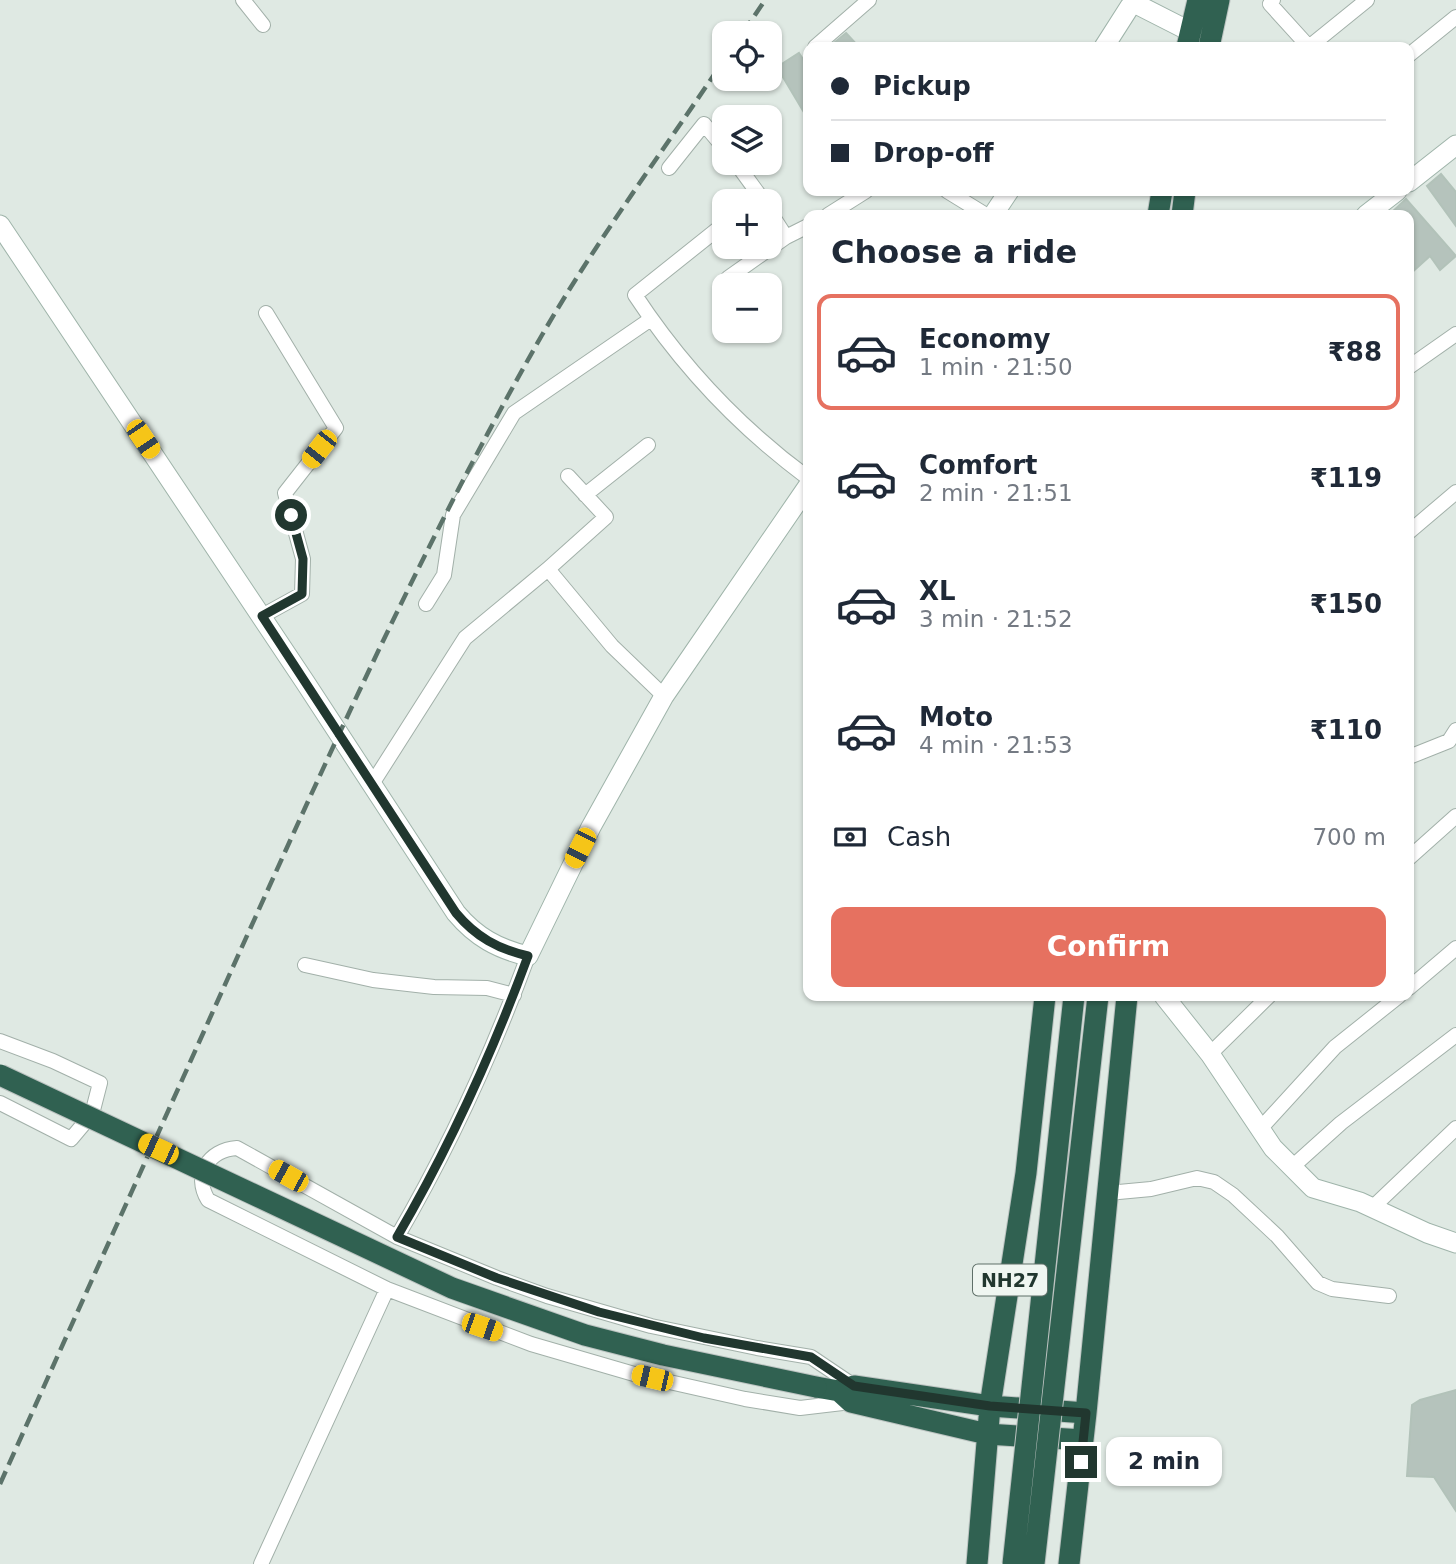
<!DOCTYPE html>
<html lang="en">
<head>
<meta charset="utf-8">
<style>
	body { margin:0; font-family:"DejaVu Sans",sans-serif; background:#f2f2f3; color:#1f2937; height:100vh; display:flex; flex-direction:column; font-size:26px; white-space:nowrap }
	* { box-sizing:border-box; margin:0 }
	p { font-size:23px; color:#747a83 }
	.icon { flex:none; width:38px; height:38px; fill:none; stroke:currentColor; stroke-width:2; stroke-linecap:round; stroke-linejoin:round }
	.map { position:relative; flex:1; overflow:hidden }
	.drawer { position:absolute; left:803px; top:210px; width:611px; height:791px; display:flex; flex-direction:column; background:#fff; border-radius:14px; box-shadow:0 2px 5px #0004 }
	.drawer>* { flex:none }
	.guide { position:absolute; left:803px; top:42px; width:611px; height:154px; border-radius:14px; box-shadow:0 2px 5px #0004; display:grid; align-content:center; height:154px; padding:0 28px; background:#fff }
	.controls { position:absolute; left:712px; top:21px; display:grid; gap:14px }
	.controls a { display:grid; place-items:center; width:70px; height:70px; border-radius:14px; background:#fff; box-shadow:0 2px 5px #0004; font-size:35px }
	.end { position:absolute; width:32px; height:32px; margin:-16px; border:9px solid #21372f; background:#fff; box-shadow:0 0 0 4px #fff }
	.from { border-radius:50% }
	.bubble { position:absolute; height:49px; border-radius:14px; background:#fff; box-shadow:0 2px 5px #0004; font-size:23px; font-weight:700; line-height:49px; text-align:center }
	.car { position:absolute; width:21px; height:42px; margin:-21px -10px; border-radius:9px; box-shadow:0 0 5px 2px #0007; background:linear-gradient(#f5c518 24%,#345 0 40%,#f5c518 0 76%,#345 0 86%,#f5c518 0) }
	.guide b { display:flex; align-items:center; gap:24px; height:66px; font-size:26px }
	.guide b+b { border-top:2px solid #e0e1e3 }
	.guide i { width:18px; height:18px; background:#1f2937 }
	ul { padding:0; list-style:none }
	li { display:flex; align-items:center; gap:21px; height:116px; margin:0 14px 10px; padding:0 14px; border:4px solid transparent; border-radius:14px }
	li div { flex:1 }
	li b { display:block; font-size:26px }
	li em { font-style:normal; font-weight:700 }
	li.on { border-color:#e67160 }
	li>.icon { width:63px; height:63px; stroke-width:1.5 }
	h2 { padding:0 28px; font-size:32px; line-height:84px }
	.pay { display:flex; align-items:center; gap:18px; height:77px; padding:0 28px; font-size:26px }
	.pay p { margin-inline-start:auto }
	.primary-button { display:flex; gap:14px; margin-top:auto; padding:14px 28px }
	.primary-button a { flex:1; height:80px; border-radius:14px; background:#e67160; color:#fff; font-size:28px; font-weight:700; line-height:80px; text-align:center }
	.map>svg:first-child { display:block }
	.building { fill:#b5c3bc; stroke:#b2c2b9; stroke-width:2 }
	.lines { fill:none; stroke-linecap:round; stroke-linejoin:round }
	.street-casing { stroke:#a2b0a9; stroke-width:16 }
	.secondary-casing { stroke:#9fb4aa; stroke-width:21 }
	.highway-casing { stroke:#bcc3c1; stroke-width:23 }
	.street { stroke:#fff; stroke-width:14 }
	.secondary { stroke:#fff; stroke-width:19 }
	.highway { stroke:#306151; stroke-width:21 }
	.rail { stroke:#5c736a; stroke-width:4.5; stroke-dasharray:14 7; stroke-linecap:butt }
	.highway-bridge-casing { stroke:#bcc3c1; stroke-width:23; stroke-linecap:butt }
	.highway-bridge { stroke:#306151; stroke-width:21 }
	.route { stroke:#21372f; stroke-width:9 }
	.labels { text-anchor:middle; stroke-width:5; stroke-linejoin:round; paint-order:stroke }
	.shield { fill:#eff6f1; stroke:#5f7069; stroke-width:2 }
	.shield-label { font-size:19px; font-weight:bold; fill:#21372f }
</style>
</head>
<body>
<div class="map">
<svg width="1456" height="1564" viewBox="0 0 1456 1564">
	<rect width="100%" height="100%" fill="#dfe9e3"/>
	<path class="building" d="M 846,33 L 859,47 L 829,47 Z
		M 799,53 L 808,67 L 808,119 L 777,67 Z
		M 1441,174 L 1456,192 L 1456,226 L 1427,186 Z
		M 1406,199 L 1456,256 L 1440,270 L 1430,256 L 1409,275 L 1409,215 L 1389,215 Z
		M 1456,1390 L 1456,1511 L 1434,1477 L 1407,1476 L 1412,1405 L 1420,1400 Z"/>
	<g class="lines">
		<g class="street-casing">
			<path id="street" d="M 243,0 L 263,25
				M 1273,0 L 1270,4 L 1309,47
				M 815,47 L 869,0
				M 1309,47 L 1367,0
				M 1409,55 L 1456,17
				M 736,163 L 760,196 L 754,201
				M 669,168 L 704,124 L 724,148
				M 947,191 L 986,215
				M 770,212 L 786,237
				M 828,215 L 866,191
				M 724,224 L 635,295 C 683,368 739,427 808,478
				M 728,278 L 786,237 L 808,226
				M 1409,367 L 1456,334
				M 568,476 L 606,517 L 548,569 L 612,646 L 664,696
				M 585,495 L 648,445
				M 1409,532 L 1456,492
				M 426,604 L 444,575 L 453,515 L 514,413 L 651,319
				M 262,616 L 302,594 L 303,559 L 285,493 L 336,428 L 266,313
				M 1409,757 L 1449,741 L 1456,730
				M 372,784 L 465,638 L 548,569
				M 1409,858 L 1456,816
				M 305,965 L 373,980 L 434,987 L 487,988 L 514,995
				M 1409,988 L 1456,948
				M 0,1041 L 53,1061 L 100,1083 L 92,1114 L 71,1139 L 0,1103
				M 1210,1054 L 1269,996
				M 1260,1129 L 1335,1047 L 1399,996
				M 1291,1168 L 1341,1123 L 1456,1035
				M 1108,1193 L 1151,1189 L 1197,1178 L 1214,1182 L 1233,1195 L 1277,1236 L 1318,1283 L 1332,1289 L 1389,1296
				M 1372,1208 L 1456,1128
				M 397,1237 C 450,1146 492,1054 528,956
				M 851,1402 L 800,1408 L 745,1399 L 634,1374 L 531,1344 L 387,1289 L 208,1200 C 193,1175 208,1150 237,1148 L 397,1237 L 497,1278 L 547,1296 L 651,1326 L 757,1348 L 811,1357 L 854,1386
				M 261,1564 L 387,1289"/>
		</g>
		<g class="secondary-casing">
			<path id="secondary" d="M 1132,2 L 1191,32
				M 1104,47 L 1134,0
				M 1409,182 L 1456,145
				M 993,215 L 1009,191
				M 1366,215 L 1397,191
				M 0,225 L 305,682 L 456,913 C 476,937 498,949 528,956 L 591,827 L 664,696 L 808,486
				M 1164,996 L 1210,1054 L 1273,1148 L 1313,1188 L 1360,1202 L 1427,1233 L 1456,1243"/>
		</g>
		<g class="highway-casing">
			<path id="highway" d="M 1187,47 L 1198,0
				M 1209,47 L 1219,0
				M 1158,215 L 1162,191
				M 1182,215 L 1185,191
				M 816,1387 L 839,1391 L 854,1386 L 990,1406 L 1086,1413
				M 839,1391 L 851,1402 L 987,1434 L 1083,1440
				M 977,1564 L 990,1406 L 1026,1173 L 1045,996
				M 1069,1564 L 1086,1413 L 1127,996"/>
		</g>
		<use href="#street" class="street"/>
		<use href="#secondary" class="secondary"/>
		<use href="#highway" class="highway"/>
		<path class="rail" d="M 743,33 L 765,0
			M 0,1484 C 80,1306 161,1127 241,949 C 335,741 429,533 542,335 C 597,240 663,151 724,60"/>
		<g class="highway-bridge-casing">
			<path id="highway-bridge" d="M 0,1075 L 452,1288 L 585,1335 L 663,1355 L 816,1387
				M 1013,1564 L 1074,996
				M 1034,1564 L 1098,996"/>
		</g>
		<use href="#highway-bridge" class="highway-bridge"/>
	</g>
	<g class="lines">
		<path class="route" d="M 291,515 L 303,559 L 302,594 L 262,616 L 456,913 C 476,937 498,949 528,956 C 492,1054 450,1146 397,1237 L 497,1278 L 599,1312 L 704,1338 L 811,1357 L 854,1386 L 990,1406 L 1086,1413 L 1081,1462"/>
	</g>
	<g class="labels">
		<rect class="shield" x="973" y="1264.5" width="74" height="31" rx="5"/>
		<g class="shield-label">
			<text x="1010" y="1287">NH27</text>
		</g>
	</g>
</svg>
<div class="controls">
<a><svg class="icon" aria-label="locate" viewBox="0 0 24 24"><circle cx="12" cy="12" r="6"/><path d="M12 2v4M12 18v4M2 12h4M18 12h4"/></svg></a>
<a><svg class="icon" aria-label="layers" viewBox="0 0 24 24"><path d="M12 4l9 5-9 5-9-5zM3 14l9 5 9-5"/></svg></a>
<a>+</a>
<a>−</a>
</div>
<i class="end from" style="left:291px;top:515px"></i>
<i class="end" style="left:1081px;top:1462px"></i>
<div class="bubble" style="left:1106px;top:1437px;width:116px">2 min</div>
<i class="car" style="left:143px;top:439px;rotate:146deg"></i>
<i class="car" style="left:319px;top:449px;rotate:218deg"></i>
<i class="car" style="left:580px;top:848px;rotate:207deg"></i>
<i class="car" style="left:158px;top:1149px;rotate:295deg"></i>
<i class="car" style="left:288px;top:1176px;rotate:299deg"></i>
<i class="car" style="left:482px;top:1327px;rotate:109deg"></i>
<i class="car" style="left:652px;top:1378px;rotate:283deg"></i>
<div class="guide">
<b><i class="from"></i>Pickup</b>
<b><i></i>Drop-off</b>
</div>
<section class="drawer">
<h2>Choose a ride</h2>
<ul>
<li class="on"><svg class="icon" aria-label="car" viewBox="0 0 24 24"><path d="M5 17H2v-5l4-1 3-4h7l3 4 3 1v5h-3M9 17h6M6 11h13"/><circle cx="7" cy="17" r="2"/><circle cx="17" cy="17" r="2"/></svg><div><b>Economy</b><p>1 min · 21:50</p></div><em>₹88</em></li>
<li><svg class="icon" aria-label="car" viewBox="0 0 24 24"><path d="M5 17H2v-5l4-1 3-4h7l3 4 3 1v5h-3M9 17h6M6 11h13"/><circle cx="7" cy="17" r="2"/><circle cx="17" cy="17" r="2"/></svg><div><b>Comfort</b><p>2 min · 21:51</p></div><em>₹119</em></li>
<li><svg class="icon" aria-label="car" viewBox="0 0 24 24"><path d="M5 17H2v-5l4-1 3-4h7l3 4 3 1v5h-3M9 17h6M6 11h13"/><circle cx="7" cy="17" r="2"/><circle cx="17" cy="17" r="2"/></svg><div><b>XL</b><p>3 min · 21:52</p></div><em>₹150</em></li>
<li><svg class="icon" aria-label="car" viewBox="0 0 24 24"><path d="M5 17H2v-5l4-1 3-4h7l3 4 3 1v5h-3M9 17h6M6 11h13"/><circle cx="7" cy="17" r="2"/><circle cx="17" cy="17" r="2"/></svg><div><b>Moto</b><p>4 min · 21:53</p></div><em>₹110</em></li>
</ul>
<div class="pay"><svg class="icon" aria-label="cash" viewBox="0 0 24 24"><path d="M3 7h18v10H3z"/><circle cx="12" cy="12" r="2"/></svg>Cash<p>700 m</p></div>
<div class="primary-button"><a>Confirm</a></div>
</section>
</div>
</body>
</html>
